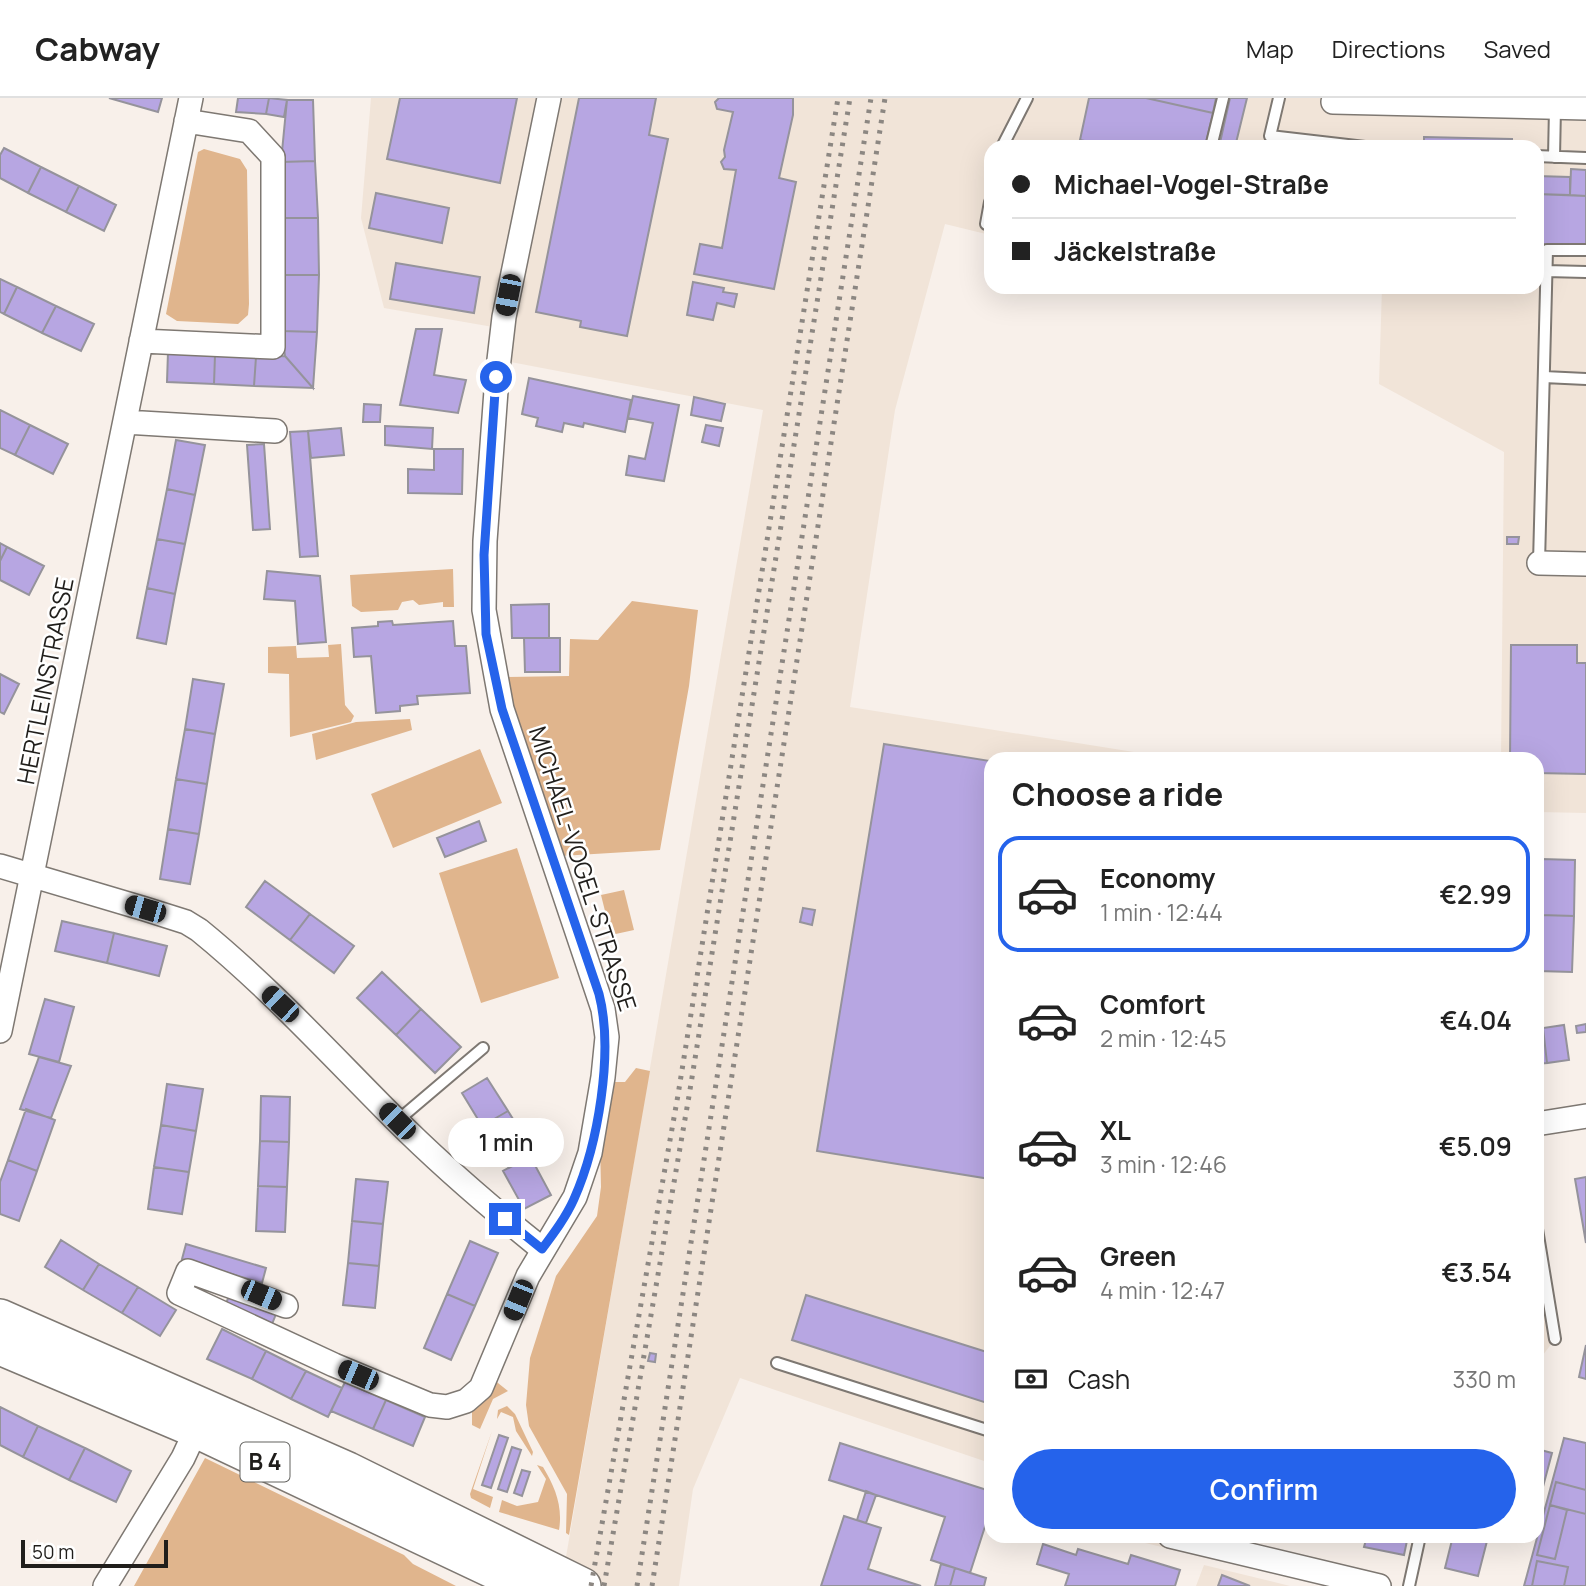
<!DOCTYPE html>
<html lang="en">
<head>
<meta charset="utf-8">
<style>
	body { margin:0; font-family:Manrope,sans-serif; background:#f6f6f6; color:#222; height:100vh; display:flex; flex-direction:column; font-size:26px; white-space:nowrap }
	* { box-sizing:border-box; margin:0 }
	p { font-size:23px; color:#767676 }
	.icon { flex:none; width:38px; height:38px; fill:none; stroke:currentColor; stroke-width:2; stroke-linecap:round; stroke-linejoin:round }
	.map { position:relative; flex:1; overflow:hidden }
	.panel { position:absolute; left:984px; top:654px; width:560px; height:791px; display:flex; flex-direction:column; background:#fff; border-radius:21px; box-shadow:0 7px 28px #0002 }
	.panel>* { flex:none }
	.banner { position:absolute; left:984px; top:42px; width:560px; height:154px; border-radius:21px; box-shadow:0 7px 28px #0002; display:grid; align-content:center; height:154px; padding:0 28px; background:#fff }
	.scale { position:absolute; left:21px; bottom:18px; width:147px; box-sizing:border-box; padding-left:7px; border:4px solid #201e1b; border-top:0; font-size:19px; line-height:24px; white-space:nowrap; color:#201e1b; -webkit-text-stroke:5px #fff; paint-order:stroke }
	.end { position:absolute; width:32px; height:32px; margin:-16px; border:9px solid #2563eb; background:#fff; box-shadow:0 0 0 4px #fff }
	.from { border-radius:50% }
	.bubble { position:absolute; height:49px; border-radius:24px; background:#fff; box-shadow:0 7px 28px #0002; font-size:23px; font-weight:600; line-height:49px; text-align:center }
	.car { position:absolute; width:21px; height:42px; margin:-21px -10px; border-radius:9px; box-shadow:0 0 5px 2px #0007; background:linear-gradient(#222 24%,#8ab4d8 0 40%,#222 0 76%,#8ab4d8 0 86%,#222 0) }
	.banner b { display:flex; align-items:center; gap:24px; height:66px; font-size:26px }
	.banner b+b { border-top:2px solid #e0e0e0 }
	.banner i { width:18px; height:18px; background:#222 }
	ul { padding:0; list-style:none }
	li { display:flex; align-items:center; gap:21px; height:116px; margin:0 14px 10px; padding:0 14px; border:4px solid transparent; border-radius:21px }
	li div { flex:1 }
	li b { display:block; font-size:26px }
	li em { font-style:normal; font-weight:600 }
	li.on { border-color:#2563eb }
	li>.icon { width:63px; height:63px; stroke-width:1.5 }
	h2 { padding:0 28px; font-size:32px; line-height:84px }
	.pay { display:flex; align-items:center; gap:18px; height:77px; padding:0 28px; font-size:26px }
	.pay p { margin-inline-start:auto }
	.action { display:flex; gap:14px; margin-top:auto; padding:14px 28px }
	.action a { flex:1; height:80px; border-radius:42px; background:#2563eb; color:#fff; font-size:28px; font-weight:600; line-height:80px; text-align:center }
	header { display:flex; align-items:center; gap:42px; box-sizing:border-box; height:98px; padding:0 35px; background:#fff; border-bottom:2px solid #e0e0e0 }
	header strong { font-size:33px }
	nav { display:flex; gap:38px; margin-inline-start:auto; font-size:24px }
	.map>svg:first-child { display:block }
	.built { fill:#f1e4d8 }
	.green { fill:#e0b58d }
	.building { fill:#b7a6e2; stroke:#95939b; stroke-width:2 }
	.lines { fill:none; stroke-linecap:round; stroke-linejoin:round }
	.lane-casing { stroke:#7e7872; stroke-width:14 }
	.street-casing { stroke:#7e7872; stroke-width:26 }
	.primary-casing { stroke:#7e7872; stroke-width:38 }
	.lane { stroke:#fff; stroke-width:10 }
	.street { stroke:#fff; stroke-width:23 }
	.primary { stroke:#fff; stroke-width:35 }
	.rail { stroke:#8c8782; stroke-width:5; stroke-dasharray:3.5 7; stroke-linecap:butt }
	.route { stroke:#2563eb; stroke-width:9 }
	.labels { text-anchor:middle; stroke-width:5; stroke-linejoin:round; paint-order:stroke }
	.shield { fill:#fff; stroke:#63625f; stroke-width:2 }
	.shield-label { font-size:23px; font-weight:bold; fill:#201e1b }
	.street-label { font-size:24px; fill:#201e1b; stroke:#fff }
</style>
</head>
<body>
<header>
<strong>Cabway</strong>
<nav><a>Map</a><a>Directions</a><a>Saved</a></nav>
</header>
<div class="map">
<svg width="1586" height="1488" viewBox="0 0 1586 1488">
	<rect width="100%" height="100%" fill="#f8f0ea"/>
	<path class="built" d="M 371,0 L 1586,0 L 1586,715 L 1537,714 L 1536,662 L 1501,661 L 1504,354 L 1379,286 L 1382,189 L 1536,189 L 1536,49 L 1029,49 L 1015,46 L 1014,49 L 990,49 L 990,137 L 945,126 L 895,312 L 850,609 L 1178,661 L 990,662 L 990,1365 L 740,1280 L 693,1391 L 679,1488 L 561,1488 L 763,312 L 489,260 L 493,229 L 384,210 L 361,120 Z
		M 1536,1125 L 1555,1241 L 1537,1265 L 1536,1265 Z
		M 1120,1439 L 1218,1439 L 1208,1460 Z
		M 1204,1467 L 1290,1488 L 1196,1488 Z"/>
	<path class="green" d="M 204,51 L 240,61 L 247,72 L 249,206 L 248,217 L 238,226 L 177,223 L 166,216 L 198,54 Z
		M 453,471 L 454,509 L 443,509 L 443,504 L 419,507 L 413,502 L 402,504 L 398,512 L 361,514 L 352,508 L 350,477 Z
		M 632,503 L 698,512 L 689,588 L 660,752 L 561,758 L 502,579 L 569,578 L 570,541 L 598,542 Z
		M 341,546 L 345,607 L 354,618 L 351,624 L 290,639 L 289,576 L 268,575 L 268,549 L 296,548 L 297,560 L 329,559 L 328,547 Z
		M 410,621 L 412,632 L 316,662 L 312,636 L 356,624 Z
		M 480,651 L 502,705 L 393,750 L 371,696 Z
		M 517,750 L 559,880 L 481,905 L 439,775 Z
		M 624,792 L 634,832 L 611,837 L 601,797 Z
		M 636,970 L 650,973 L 569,1437 L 566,1435 L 567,1396 L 529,1328 L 526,1307 L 530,1260 L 556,1178 L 597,1118 L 601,1089 L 600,1045 L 611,984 L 625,984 Z
		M 493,1281 L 508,1293 L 493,1301 L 480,1331 L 472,1327 L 472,1312 Z
		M 507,1308 L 515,1316 L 533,1354 L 532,1358 L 516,1333 L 513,1319 L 501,1314 L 497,1321 L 498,1312 Z
		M 492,1333 L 473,1391 L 493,1399 L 490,1410 L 471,1400 L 470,1396 Z
		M 205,1360 L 404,1457 L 413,1466 L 456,1488 L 134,1488 Z
		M 537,1367 L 543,1369 C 555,1389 563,1408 559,1432 L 499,1414 L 502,1402 L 517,1408 L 538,1404 L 546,1381 Z"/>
	<path class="building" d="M 109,0 L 162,0 L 158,14 Z
		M 238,0 L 269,0 L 266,16 L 236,14 Z
		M 269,0 L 287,2 L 284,19 L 266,16 Z
		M 400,0 L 517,0 L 500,85 L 387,61 Z
		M 579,0 L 656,0 L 649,37 L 668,41 L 627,238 L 580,229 L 581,223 L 536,214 Z
		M 719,0 L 793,0 L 793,17 L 779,80 L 796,84 L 774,191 L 694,176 L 700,146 L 722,150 L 736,72 L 724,71 L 721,64 L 725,59 L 724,52 L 733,14 L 717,11 L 715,4 Z
		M 1089,0 L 1146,0 L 1213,15 L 1205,49 L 1111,49 L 1080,42 Z
		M 1146,0 L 1216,0 L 1213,15 Z
		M 1230,0 L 1247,0 L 1235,49 L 1219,49 Z
		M 287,2 L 313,2 L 315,63 L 281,64 Z
		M 1424,39 L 1512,41 L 1512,49 L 1424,49 Z
		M 4,50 L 41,69 L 28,95 L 0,80 L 0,57 Z
		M 315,63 L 318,120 L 282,120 L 281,64 Z
		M 41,69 L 79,88 L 66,114 L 28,95 Z
		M 1571,71 L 1586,72 L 1586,98 L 1570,97 Z
		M 1536,78 L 1570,79 L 1570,97 L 1536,96 Z
		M 79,88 L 116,107 L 104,133 L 66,114 Z
		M 376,95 L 449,110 L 442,145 L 369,130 Z
		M 1536,96 L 1586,98 L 1586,147 L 1536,146 Z
		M 282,120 L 318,120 L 319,177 L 283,177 Z
		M 396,165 L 480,179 L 474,215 L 390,201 Z
		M 283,177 L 319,177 L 317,234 L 282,233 Z
		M 0,181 L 17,189 L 4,216 L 0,214 Z
		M 693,184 L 724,190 L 723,194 L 737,196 L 734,209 L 717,205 L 713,222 L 687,217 Z
		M 17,189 L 56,208 L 42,235 L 4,216 Z
		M 56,208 L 94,226 L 81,253 L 42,235 Z
		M 416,231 L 442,231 L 434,277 L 466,282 L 458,315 L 400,307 Z
		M 282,233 L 317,234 L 313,290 L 285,258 Z
		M 168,254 L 215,257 L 214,286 L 167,284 Z
		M 215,257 L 256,259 L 254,288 L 214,286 Z
		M 285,258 L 313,290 L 254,288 L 256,259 Z
		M 529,280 L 631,302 L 625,334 L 584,325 L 583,329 L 564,325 L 562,334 L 536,328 L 538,320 L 522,316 Z
		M 633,298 L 679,307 L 664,383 L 626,377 L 629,358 L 645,361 L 653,325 L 628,320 Z
		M 694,299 L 725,306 L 721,323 L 691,317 Z
		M 364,306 L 381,307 L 380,324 L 363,324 Z
		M 0,312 L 30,327 L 15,357 L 0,350 Z
		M 30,327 L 68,346 L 53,376 L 15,357 Z
		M 706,327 L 723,330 L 719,348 L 702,344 Z
		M 385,328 L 433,330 L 432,351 L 385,347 Z
		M 341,330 L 344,357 L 311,360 L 308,333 Z
		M 308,333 L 318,458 L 300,459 L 290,334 Z
		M 176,342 L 205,347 L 195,397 L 167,391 Z
		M 264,346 L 270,431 L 253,432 L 247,347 Z
		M 434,351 L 463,351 L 462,396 L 408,395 L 408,371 L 434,372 Z
		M 167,391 L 195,397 L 185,446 L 157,441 Z
		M 1507,439 L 1519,439 L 1518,446 L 1507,446 Z
		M 157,441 L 185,446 L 175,496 L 147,490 Z
		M 0,445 L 7,449 L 0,463 Z
		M 7,449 L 44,468 L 29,497 L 0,482 L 0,463 Z
		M 267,473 L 320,478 L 326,544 L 298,546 L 295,503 L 264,501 Z
		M 147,490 L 175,496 L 166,546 L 137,540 Z
		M 549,506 L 549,540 L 512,540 L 511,507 Z
		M 392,523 L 393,527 L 453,523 L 455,548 L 466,548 L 470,595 L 417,598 L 418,606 L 400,608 L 400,613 L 376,615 L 371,558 L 354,559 L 352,530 L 378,528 L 378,524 Z
		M 524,540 L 560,540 L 560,574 L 525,574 Z
		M 1511,547 L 1577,547 L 1577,565 L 1586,565 L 1586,676 L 1536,675 L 1536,662 L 1510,662 Z
		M 0,576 L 19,586 L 4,616 L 0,614 Z
		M 193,581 L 224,586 L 215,636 L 185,631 Z
		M 185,631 L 215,636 L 207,686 L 176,681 Z
		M 884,646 L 990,663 L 990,1081 L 817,1053 Z
		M 176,681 L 207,686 L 199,736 L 168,731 Z
		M 479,723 L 486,743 L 445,759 L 437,740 Z
		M 168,731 L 199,736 L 190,786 L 160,781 Z
		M 1541,761 L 1575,762 L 1574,818 L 1540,817 Z
		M 265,783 L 310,816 L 290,842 L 246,809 Z
		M 803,810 L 815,812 L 812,827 L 800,824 Z
		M 310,816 L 354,848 L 334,875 L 290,842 Z
		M 1540,817 L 1574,818 L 1572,874 L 1538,873 Z
		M 62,823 L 114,835 L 107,865 L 55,853 Z
		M 114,835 L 167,848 L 159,878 L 107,865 Z
		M 382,874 L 421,911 L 396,937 L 357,900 Z
		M 45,901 L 74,909 L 59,964 L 29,956 Z
		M 421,911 L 461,949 L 435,975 L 396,937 Z
		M 1586,926 L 1586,934 L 1577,935 L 1576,928 Z
		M 1564,927 L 1569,962 L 1547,965 L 1543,930 Z
		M 1536,930 L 1543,930 L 1547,965 L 1536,966 Z
		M 39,959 L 71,968 L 51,1020 L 20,1011 Z
		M 487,980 L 508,1013 L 482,1028 L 462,995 Z
		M 167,986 L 203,991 L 196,1033 L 161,1027 Z
		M 261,998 L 290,999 L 289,1044 L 260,1043 Z
		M 26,1011 L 55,1022 L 37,1073 L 8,1062 Z
		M 508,1013 L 535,1056 L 509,1070 L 482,1028 Z
		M 161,1027 L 196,1033 L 189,1074 L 154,1069 Z
		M 260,1043 L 289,1044 L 287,1089 L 258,1088 Z
		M 530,1058 L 551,1097 L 524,1111 L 503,1073 Z
		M 8,1062 L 37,1073 L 19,1123 L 0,1116 L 0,1084 Z
		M 154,1069 L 189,1074 L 182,1116 L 148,1111 Z
		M 1586,1079 L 1586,1145 L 1575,1081 Z
		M 356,1081 L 388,1084 L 383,1126 L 352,1123 Z
		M 258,1088 L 287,1089 L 285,1134 L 256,1133 Z
		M 352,1123 L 383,1126 L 379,1168 L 348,1165 Z
		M 61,1142 L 99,1166 L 83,1192 L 45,1169 Z
		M 470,1143 L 498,1155 L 475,1208 L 447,1196 Z
		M 186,1146 L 266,1170 L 262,1185 L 182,1161 Z
		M 348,1165 L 379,1168 L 375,1210 L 343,1207 Z
		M 99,1166 L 138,1189 L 122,1215 L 83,1192 Z
		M 138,1189 L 176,1212 L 160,1238 L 122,1215 Z
		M 230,1196 L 276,1216 L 270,1231 L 223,1212 Z
		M 447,1196 L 475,1208 L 451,1262 L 424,1250 Z
		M 806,1197 L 990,1255 L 990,1306 L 792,1242 Z
		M 222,1231 L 266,1253 L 252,1281 L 207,1261 Z
		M 1586,1247 L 1586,1281 L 1579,1279 Z
		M 266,1253 L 306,1273 L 291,1301 L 252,1281 Z
		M 650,1255 L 656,1256 L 655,1264 L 648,1263 Z
		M 306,1273 L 342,1290 L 328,1319 L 291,1301 Z
		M 345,1284 L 386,1302 L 373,1331 L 331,1313 Z
		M 386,1302 L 425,1319 L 413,1348 L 373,1331 Z
		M 0,1309 L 38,1328 L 23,1359 L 0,1347 Z
		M 38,1328 L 85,1350 L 69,1382 L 23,1359 Z
		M 499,1337 L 508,1340 L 491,1390 L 482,1387 Z
		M 1564,1340 L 1586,1345 L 1586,1488 L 1524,1488 Z
		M 840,1345 L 990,1393 L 990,1413 L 970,1475 L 931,1462 L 945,1419 L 829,1382 Z
		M 512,1349 L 521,1352 L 507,1394 L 498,1391 Z
		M 85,1350 L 131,1373 L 116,1404 L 69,1382 Z
		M 1537,1351 L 1552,1355 L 1536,1415 L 1536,1355 Z
		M 522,1372 L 530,1374 L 522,1398 L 514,1395 Z
		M 1556,1384 L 1586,1392 L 1586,1416 L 1550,1407 Z
		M 866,1393 L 876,1397 L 866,1425 L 857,1422 Z
		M 1550,1407 L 1567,1412 L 1555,1461 L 1537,1457 Z
		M 844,1418 L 881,1430 L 868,1471 L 921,1488 L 821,1488 Z
		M 1367,1438 L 1408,1438 L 1404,1457 L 1364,1449 Z
		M 1453,1438 L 1487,1443 L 1478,1478 L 1445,1470 Z
		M 1473,1438 L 1493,1438 L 1492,1443 Z
		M 1043,1446 L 1076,1457 L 1078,1451 L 1128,1466 L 1131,1457 L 1180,1472 L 1175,1488 L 1065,1488 L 1069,1476 L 1037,1466 Z
		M 1537,1463 L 1568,1469 L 1564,1488 L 1532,1488 Z
		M 941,1466 L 955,1470 L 950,1488 L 935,1488 Z
		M 955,1470 L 986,1480 L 984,1488 L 950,1488 Z
		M 1222,1477 L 1250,1488 L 1218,1488 Z"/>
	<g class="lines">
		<g class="lane-casing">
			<path id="lane" d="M 1279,0 L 1270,38 L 1365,49
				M 1002,49 L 1027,0
				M 1211,49 L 1223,0
				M 1536,58 L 1586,60
				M 1554,59 L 1555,10
				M 986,126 L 990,104
				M 1546,173 L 1586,174
				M 1544,279 L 1586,281
				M 1539,465 L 1547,152 L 1586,152
				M 397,1023 L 483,950
				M 1536,1125 L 1555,1241
				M 777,1265 L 990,1333
				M 1409,1488 L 1420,1438"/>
		</g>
		<g class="street-casing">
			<path id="street" d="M 1333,4 L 1586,10
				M 141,243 L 273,249 L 273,59 L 249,33 L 186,23
				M 125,324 L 275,333
				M 1539,465 L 1586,466
				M 0,768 L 145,811 L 186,824 L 199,832 C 269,889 331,957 394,1020 C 441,1067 491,1110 542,1151
				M 0,933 L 191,0
				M 1536,1026 L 1586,1018
				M 286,1208 L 188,1173 L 179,1195 L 334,1267 L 430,1307 L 447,1309 L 466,1303 L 481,1290 L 528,1178 L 575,1099 L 590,1055 L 603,979 L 607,939 L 603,911 L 502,611 L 484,512 L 485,443 L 497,279 L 504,219 L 549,0
				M 1170,1438 L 1379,1488
				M 105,1488 L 183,1360 L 196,1332"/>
		</g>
		<g class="primary-casing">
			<path id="primary" d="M 0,1219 L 348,1372 L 583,1488
				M 0,1249 L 196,1332 L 526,1488"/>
		</g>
		<use href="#lane" class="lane"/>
		<use href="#street" class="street"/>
		<use href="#primary" class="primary"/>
		<path class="rail" d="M 591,1488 L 678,997 L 838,0
			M 604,1488 L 689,998 L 850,0
			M 637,1488 L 871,0
			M 652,1488 L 885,0"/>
	</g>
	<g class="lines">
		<path class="route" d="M 496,279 L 484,457 L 486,536 L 502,611 L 599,896 C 614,954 598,1047 574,1101 C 566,1119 554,1135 542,1151 L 505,1121"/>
	</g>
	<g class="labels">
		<rect class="shield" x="240.5" y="1344.5" width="49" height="39" rx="5"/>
		<g class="shield-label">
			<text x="265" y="1372">B 4</text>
		</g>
		<g class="street-label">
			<text transform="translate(46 583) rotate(-79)" y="8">HERTLEINSTRASSE</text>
			<text transform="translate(582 771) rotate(72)" y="8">MICHAEL-VOGEL-STRASSE</text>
		</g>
	</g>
</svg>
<div class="scale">50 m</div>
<i class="end from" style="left:496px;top:279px"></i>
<i class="end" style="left:505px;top:1121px"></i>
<div class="bubble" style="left:448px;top:1020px;width:116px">1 min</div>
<i class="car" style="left:508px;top:197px;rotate:191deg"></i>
<i class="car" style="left:145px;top:811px;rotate:286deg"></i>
<i class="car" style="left:280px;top:906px;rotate:313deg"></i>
<i class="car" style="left:397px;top:1023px;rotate:315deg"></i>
<i class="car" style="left:261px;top:1197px;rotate:113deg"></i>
<i class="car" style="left:518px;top:1202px;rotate:202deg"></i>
<i class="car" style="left:358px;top:1277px;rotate:293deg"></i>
<div class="banner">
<b><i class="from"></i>Michael-Vogel-Straße</b>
<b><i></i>Jäckelstraße</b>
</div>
<section class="panel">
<h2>Choose a ride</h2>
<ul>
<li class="on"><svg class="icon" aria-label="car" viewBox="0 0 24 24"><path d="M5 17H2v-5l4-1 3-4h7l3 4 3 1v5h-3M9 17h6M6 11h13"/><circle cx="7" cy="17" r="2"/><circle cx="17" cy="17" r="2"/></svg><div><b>Economy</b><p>1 min · 12:44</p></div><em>€2.99</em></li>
<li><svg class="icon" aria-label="car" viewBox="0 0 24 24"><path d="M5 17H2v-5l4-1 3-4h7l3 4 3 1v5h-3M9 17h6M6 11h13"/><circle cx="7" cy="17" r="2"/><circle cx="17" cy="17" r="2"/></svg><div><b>Comfort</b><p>2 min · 12:45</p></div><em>€4.04</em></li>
<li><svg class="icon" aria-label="car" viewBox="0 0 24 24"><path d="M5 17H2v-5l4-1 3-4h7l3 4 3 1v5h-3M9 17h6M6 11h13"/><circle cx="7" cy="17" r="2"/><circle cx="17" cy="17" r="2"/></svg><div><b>XL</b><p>3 min · 12:46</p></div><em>€5.09</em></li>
<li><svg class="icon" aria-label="car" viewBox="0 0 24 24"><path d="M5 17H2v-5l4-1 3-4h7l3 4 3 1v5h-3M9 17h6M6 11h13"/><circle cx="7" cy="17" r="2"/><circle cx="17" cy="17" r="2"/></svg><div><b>Green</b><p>4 min · 12:47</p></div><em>€3.54</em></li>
</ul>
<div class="pay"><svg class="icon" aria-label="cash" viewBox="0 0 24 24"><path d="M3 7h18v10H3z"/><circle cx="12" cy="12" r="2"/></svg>Cash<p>330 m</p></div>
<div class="action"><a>Confirm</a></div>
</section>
</div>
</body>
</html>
